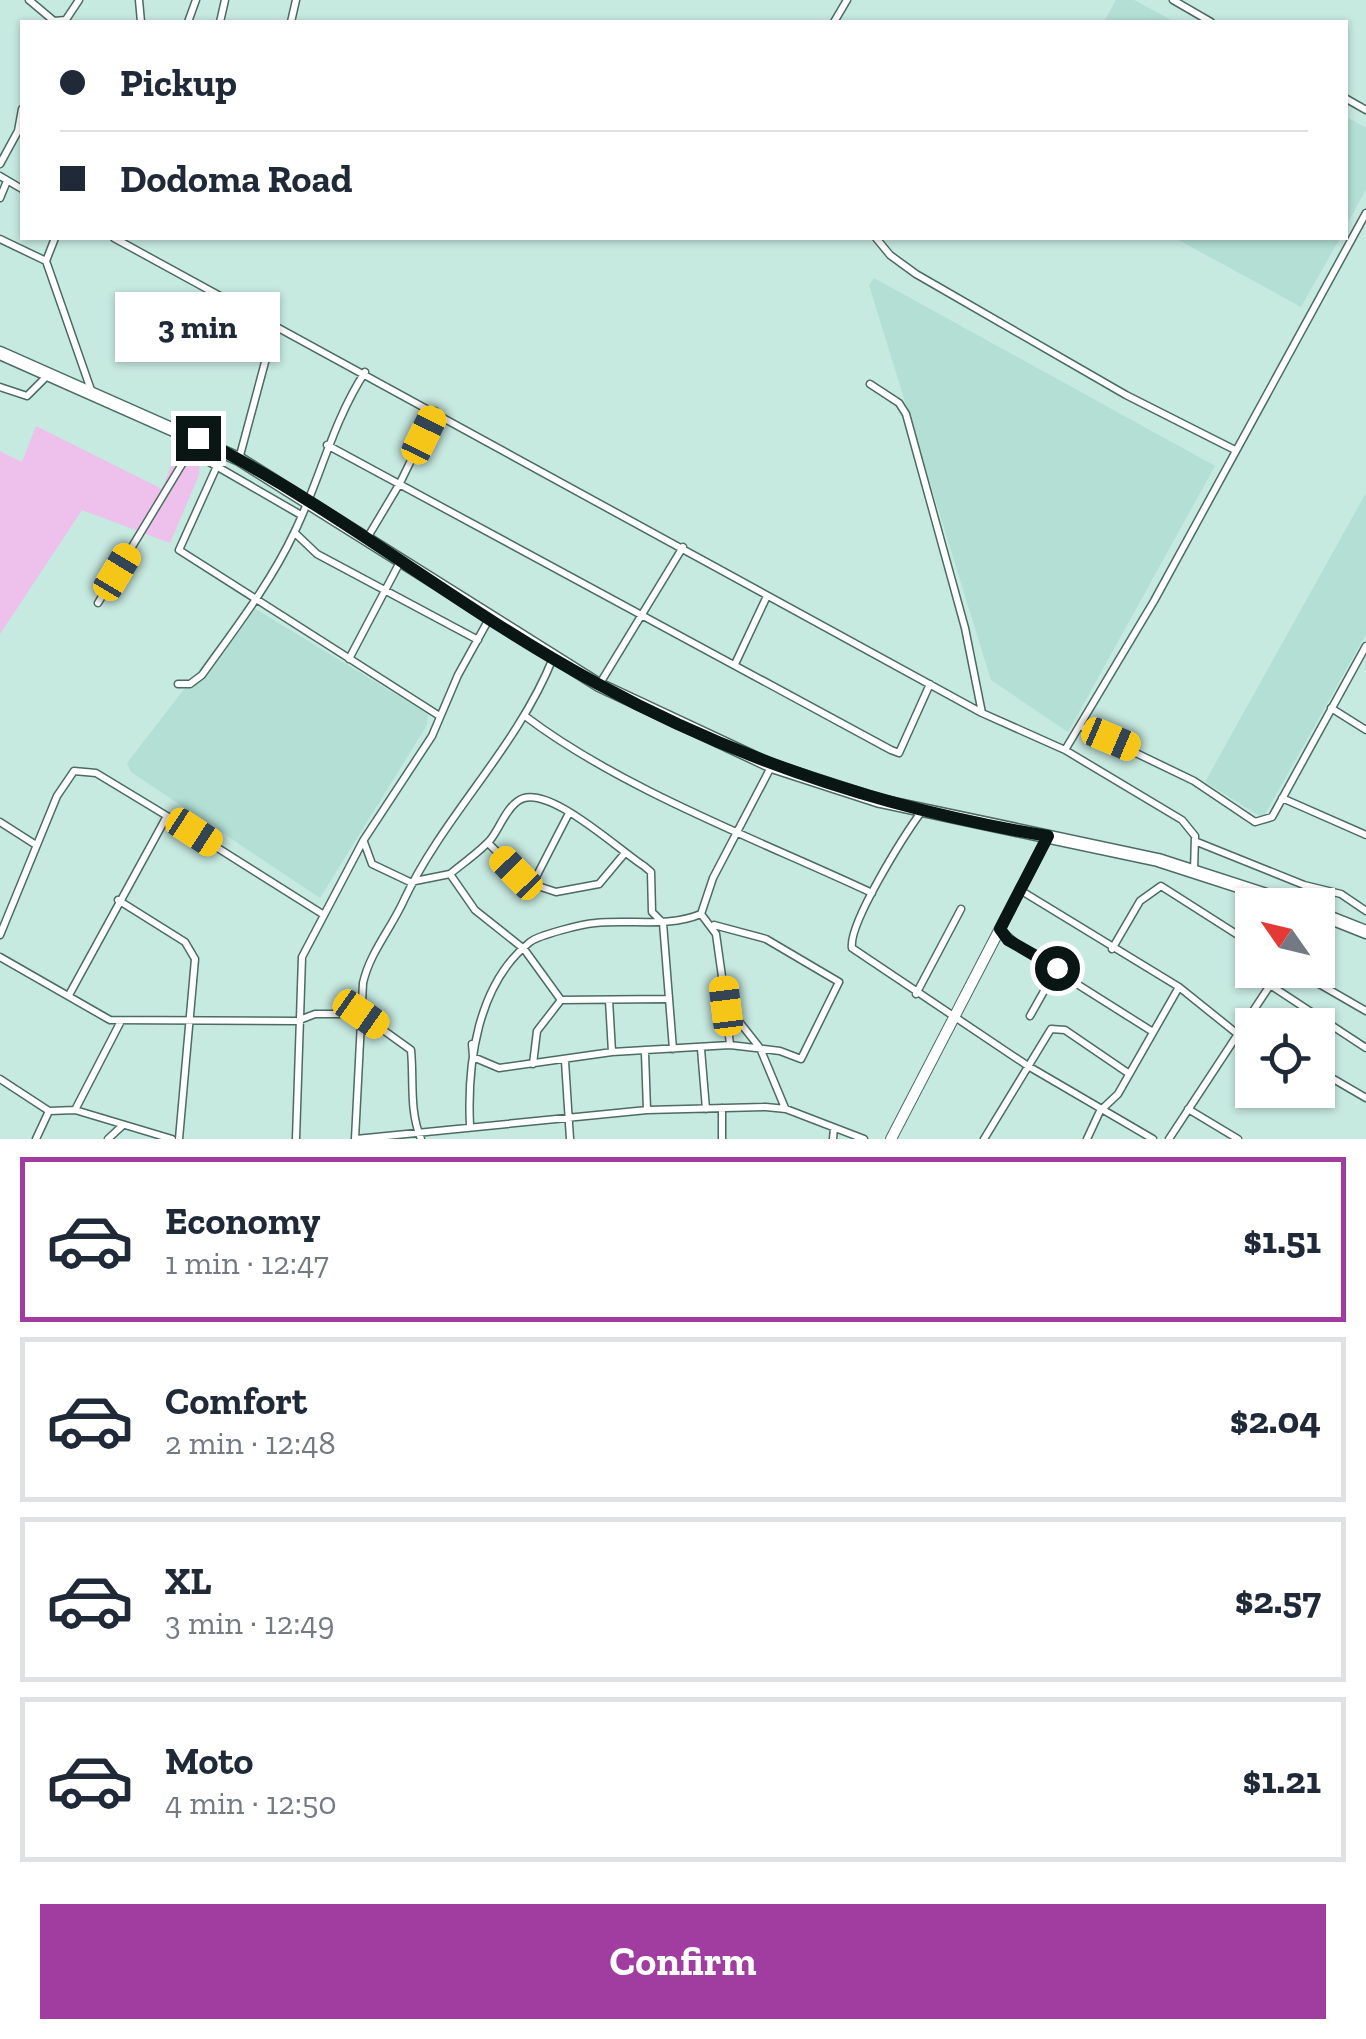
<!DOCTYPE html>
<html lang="en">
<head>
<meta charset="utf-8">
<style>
	body { margin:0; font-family:"Zilla Slab",serif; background:#f6f6f7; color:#1f2937; height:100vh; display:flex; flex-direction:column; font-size:38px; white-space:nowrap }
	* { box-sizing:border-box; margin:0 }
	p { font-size:32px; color:#747a83 }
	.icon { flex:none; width:55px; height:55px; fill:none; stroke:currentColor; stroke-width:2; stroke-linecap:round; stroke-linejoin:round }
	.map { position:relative; height:1139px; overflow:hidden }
	.side { display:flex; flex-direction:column; background:#fff; flex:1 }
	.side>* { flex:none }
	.hud { position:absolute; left:20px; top:20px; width:1328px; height:220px; border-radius:0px; box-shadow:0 2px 8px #0004; display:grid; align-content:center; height:220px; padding:0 40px; background:#fff }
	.needle { width:65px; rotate:304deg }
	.controls { position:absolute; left:1235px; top:888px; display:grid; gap:20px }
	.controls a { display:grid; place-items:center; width:100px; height:100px; border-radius:0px; background:#fff; box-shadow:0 2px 8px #0004; font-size:50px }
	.end { position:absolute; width:45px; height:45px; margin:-22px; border:12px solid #091614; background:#fff; box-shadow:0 0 0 5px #fff }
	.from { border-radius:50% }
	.bubble { position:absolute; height:70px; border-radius:0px; background:#fff; box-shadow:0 2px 8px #0004; font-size:32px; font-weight:800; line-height:70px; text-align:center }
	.car { position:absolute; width:30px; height:60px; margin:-30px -15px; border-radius:12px; box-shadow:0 0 8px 2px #0007; background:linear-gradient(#f5c518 24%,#345 0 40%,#f5c518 0 76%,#345 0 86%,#f5c518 0) }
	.hud b { display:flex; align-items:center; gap:35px; height:95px; font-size:38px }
	.hud b+b { border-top:2px solid #e0e1e3 }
	.hud i { width:25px; height:25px; background:#1f2937 }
	ul { padding:18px 0 0; list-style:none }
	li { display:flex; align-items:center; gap:30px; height:165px; margin:0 20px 15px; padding:0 20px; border:5px solid #e0e1e3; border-radius:0px }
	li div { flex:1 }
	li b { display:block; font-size:38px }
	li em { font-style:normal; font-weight:800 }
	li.active { border-color:#a13ca1 }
	li>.icon { width:90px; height:90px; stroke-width:1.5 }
	.action { display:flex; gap:20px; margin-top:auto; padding:20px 40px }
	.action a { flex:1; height:115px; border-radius:0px; background:#a13ca1; color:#fff; font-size:40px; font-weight:800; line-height:115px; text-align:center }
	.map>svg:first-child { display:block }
	.built { fill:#b3dfd4 }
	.green { fill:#eec0ec }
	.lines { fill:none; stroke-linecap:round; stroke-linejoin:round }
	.street-casing { stroke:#4b6b63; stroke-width:9 }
	.secondary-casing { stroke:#4b6b63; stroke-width:12 }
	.highway-casing { stroke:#4b6b63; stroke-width:15 }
	.street { stroke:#fff; stroke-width:6 }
	.secondary { stroke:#fff; stroke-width:10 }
	.highway { stroke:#fff; stroke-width:12 }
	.route { stroke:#091614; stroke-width:12 }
</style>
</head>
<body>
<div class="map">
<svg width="1366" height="1139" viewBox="0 0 1366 1139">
	<rect width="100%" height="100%" fill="#c6e9e0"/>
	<path class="built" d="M 1116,0 L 1134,0 L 1175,22 L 1104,22 Z
		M 1345,116 L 1366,128 L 1366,189 L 1345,228 Z
		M 1175,238 L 1340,238 L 1301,307 Z
		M 874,278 L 1215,466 L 1068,732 L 991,680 L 869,285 Z
		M 1366,493 L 1366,634 L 1263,818 L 1205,782 Z
		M 249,605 L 428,714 L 427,725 L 320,898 L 131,772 L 127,763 Z"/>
	<path class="green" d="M 36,426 L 162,489 L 179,446 L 200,456 L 199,475 L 170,543 L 82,510 L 0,634 L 0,451 L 22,462 Z"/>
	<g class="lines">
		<g class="street-casing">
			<path id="street" d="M 29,0 L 54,21 L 66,20
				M 139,0 L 141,22
				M 1173,0 L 1211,22
				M 65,21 L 79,0
				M 188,22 L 196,0
				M 220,22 L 225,0
				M 291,22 L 296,0
				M 834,22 L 847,0
				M 1345,98 L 1366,110
				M 0,164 L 18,131 L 22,109
				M 0,176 L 22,189
				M 0,198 L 7,181
				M 55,238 L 46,261 L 91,390
				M 114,238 L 982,713 L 1065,750
				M 876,238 L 890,255 L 916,274 L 1126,395 L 1235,450
				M 0,239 L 46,261
				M 870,384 L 899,403 L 906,414 L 965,628 L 982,713
				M 0,387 L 27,396 L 47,376
				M 327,445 L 891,750 L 899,753 L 930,684
				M 190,451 L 301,515
				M 239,459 L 275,325
				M 217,466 L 179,550 L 438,715
				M 295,533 L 317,554 L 478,640
				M 366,540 L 400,483 L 435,411
				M 98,603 L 196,441
				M 349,659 L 400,562
				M 736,662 L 767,596
				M 178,684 L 190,684 L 202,675 C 234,630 270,584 294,533 C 320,480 332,423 365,372
				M 599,685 L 683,547
				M 1331,708 L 1366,730
				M 525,716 C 621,789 761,841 872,893
				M 1082,727 L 1194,781 L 1255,822 L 1272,817 L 1366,646
				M 1282,798 L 1366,835
				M 922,811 C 905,834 848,924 852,948 L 1028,1066 L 1153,1139
				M 0,822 L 36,845
				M 364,842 L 372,864 L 410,882 L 450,874 L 475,910 L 524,949 L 561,1000
				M 1197,842 L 1304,885 L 1341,894 L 1366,911
				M 488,843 L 529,883 L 556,892 L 599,884 L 625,853
				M 1194,871 L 1195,836 L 1182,820 L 1065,750 L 1154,601 L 1366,213
				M 450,874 C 463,863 481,851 491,839 C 500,827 506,809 518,801 C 545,780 621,852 644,866 L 651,872 L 652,912 L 663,923 L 673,1049
				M 534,881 L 569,813
				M 1020,890 L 1179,987 L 1235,1032
				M 118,900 L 185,942 L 195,959 L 179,1139
				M 701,914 L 716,934 L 726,1005 L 760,1048 L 785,1108
				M 1001,930 L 1023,950 L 1153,1032
				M 0,935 L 57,796 L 74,771 L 96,773 L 167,816
				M 1112,949 L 1140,901 L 1161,886 L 1252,944
				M 0,957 L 110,1020 L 297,1021 L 315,1014 L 361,1014 L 411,1050 C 414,1081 409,1110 421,1139
				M 1295,970 L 1366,1011
				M 1267,983 L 1366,1048
				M 916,994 L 961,909
				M 69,995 L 167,816 L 324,915
				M 609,1000 L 612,1052
				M 726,1007 L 730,1045
				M 1030,1016 L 1057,968
				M 472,1044 L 473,1057 L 499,1068 L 612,1052 L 730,1045 L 780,1051 L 801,1059 L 839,982 L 766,939 L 714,925
				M 701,1049 L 706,1109
				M 645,1053 L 647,1110
				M 565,1061 L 570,1139
				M 533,1064 L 537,1031 L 561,1000 L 666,999
				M 1318,1070 L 1366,1098
				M 0,1079 L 49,1111 L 75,1110 L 172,1139
				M 722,1108 L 722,1139
				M 1188,1109 L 1238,1139
				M 75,1110 L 121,1021
				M 470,1126 C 467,1064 477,984 530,942 C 539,935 582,924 595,923 C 631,919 667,928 701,914 L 713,878 L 771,767
				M 36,1139 L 49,1111
				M 108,1139 L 122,1126
				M 296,1139 L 302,957 L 363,841 L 432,736 L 458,675 L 489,619
				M 355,1139 L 363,983 C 370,952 391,929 404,900 C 444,815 517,748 553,658
				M 356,1139 L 647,1110 L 766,1107 L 786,1109 L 864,1139
				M 833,1139 L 834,1128
				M 984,1139 L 1051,1029 L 1065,1030 L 1128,1073
				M 1087,1139 L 1100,1111 L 1118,1094 L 1179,987
				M 1169,1139 L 1280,970"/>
		</g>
		<g class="secondary-casing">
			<path id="secondary" d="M 891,1139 L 1048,836"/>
		</g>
		<g class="highway-casing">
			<path id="highway" d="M 0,353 L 239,459 L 599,685 L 772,766 L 880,801 L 1158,860 L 1297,905
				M 1318,913 L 1366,932"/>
		</g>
		<use href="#street" class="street"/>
		<use href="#secondary" class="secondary"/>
		<use href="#highway" class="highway"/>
	</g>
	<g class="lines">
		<path class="route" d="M 198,438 C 338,508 460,610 598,684 C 739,761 889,810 1048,836 L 1000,929 L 1008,940 L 1057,968"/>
	</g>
</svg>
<div class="controls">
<a><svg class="needle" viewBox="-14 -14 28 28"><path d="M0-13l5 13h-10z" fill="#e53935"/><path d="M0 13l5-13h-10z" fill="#747a83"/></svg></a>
<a><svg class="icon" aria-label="locate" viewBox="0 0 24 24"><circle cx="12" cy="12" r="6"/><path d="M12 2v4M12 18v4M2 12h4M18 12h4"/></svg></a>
</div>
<i class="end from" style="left:1057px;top:968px"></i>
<i class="end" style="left:198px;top:438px"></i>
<div class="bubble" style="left:115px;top:292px;width:165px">3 min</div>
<i class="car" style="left:424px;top:435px;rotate:26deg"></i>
<i class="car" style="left:117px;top:572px;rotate:31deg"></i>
<i class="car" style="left:1111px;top:739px;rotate:113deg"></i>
<i class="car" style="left:194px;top:832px;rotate:123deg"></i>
<i class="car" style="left:516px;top:873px;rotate:316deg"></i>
<i class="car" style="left:726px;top:1006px;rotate:353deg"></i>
<i class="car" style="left:361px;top:1014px;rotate:125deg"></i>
<div class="hud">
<b><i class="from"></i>Pickup</b>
<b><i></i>Dodoma Road</b>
</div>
</div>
<section class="side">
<ul>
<li class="active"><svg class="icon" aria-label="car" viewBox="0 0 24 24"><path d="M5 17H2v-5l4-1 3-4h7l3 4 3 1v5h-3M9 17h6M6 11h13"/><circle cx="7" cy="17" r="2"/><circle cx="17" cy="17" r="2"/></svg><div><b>Economy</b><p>1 min · 12:47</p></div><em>$1.51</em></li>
<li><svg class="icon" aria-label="car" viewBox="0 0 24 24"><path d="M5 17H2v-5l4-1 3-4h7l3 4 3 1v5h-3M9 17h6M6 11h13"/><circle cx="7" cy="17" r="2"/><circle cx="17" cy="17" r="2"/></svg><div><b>Comfort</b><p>2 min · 12:48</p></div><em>$2.04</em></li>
<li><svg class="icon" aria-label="car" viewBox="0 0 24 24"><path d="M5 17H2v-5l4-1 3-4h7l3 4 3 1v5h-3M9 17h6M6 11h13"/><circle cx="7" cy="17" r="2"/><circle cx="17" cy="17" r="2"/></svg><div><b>XL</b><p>3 min · 12:49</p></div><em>$2.57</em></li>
<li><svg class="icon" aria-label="car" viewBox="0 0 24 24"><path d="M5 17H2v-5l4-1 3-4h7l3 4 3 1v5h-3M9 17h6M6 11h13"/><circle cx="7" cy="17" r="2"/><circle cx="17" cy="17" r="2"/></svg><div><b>Moto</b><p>4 min · 12:50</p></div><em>$1.21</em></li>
</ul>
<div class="action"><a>Confirm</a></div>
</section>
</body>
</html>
